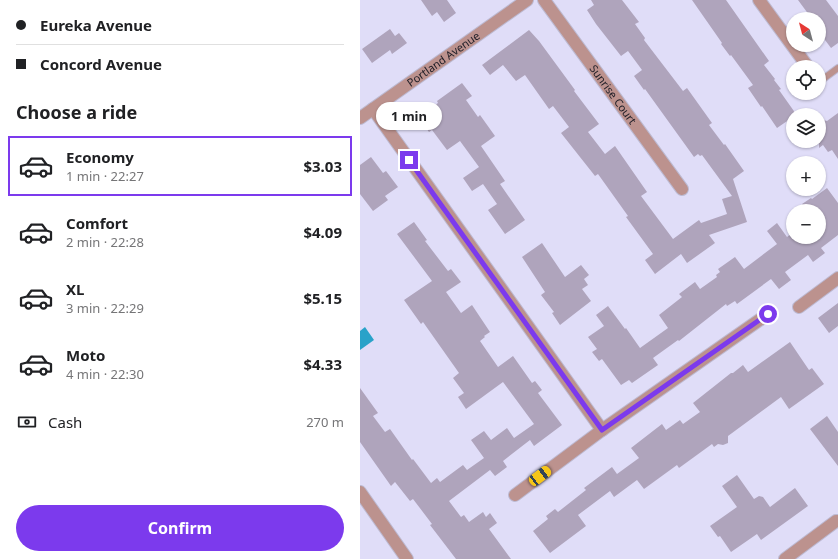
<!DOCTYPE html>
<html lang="en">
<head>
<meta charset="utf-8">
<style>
	body { margin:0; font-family:"Noto Sans",sans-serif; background:#f2f2f2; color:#202124; height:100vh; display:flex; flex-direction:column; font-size:15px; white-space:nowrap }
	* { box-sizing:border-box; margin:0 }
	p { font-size:13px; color:#757577 }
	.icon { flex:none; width:22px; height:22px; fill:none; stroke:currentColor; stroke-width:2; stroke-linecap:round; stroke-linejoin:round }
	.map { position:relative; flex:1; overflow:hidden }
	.side { display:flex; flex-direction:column; background:#fff; width:360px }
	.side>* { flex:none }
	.hud { display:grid; align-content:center; height:88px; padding:0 16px; background:#fff }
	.needle { width:26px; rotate:324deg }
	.fabs { position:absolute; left:426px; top:12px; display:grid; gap:8px }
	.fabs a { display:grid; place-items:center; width:40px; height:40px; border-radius:50%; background:#fff; box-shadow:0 1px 3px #0004; font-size:20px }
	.end { position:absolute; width:18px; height:18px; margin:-9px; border:5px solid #7c3aed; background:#fff; box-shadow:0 0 0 2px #fff }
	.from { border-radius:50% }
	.bubble { position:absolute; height:28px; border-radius:14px; background:#fff; box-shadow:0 1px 3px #0004; font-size:13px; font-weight:700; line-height:28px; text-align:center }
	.car { position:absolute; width:12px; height:24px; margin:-12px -6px; border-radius:5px; box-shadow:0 0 3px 1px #0007; background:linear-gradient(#f5c518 24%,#345 0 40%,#f5c518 0 76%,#345 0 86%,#f5c518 0) }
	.hud b { display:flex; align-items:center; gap:14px; height:38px; font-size:15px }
	.hud b+b { border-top:1px solid #e0e0e0 }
	.hud i { width:10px; height:10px; background:#202124 }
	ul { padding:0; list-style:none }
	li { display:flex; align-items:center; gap:12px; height:60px; margin:0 8px 6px; padding:0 8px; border:2px solid transparent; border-radius:0px }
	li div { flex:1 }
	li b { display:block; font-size:15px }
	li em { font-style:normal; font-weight:700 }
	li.active { border-color:#7c3aed }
	li>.icon { width:36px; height:36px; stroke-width:1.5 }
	h2 { padding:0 16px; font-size:18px; line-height:48px }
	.pay { display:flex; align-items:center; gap:10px; height:44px; padding:0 16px; font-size:15px }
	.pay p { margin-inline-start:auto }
	.cta { display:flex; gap:8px; margin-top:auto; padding:8px 16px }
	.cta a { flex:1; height:46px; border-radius:24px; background:#7c3aed; color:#fff; font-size:16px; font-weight:700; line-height:46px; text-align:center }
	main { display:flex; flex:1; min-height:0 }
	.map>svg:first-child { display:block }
	.water { fill:#29a2c9 }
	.building { fill:#afa4bc }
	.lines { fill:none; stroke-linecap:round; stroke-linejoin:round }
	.lane-casing { stroke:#bdbad2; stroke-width:8 }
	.street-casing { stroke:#bdbad2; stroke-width:14 }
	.lane { stroke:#bc928e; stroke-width:6 }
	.street { stroke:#bc928e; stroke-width:12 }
	.route { stroke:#7c3aed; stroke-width:5 }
	.labels { text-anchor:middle; stroke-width:3; stroke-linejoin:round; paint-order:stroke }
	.street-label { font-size:11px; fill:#1e1d26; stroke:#fff }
</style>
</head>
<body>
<main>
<section class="side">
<div class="hud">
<b><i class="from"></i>Eureka Avenue</b>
<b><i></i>Concord Avenue</b>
</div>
<h2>Choose a ride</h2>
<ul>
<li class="active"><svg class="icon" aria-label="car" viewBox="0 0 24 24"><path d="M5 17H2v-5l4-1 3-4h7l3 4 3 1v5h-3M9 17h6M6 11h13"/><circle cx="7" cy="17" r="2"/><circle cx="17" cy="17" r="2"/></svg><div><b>Economy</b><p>1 min · 22:27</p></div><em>$3.03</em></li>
<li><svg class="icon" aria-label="car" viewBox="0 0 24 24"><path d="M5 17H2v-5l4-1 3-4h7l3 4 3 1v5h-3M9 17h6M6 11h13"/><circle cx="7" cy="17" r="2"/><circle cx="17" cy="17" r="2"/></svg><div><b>Comfort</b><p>2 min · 22:28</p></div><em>$4.09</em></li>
<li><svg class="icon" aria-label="car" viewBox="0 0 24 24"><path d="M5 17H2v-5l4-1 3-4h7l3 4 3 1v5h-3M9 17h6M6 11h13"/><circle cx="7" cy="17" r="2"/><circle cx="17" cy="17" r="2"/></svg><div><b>XL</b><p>3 min · 22:29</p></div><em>$5.15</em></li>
<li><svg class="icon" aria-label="car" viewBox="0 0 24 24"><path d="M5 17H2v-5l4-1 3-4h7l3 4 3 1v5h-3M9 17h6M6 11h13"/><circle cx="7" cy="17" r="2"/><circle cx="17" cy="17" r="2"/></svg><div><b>Moto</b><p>4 min · 22:30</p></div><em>$4.33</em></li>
</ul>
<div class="pay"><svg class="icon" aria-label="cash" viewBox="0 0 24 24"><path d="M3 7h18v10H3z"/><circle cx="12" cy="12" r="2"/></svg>Cash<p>270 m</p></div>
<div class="cta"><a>Confirm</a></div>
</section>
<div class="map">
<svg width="478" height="559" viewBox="0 0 478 559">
	<rect width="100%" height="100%" fill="#e0ddf8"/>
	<path class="water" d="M 5,327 L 14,340 L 0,350 L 0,331 Z"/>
	<path class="building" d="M 61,0 L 87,0 L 96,13 L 84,22 L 77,12 L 72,16 Z
		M 231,0 L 262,0 L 279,22 L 275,24 L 285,38 L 284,40 L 323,91 L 327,88 L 352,123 L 349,125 L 364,145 L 365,144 L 384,171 L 373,179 L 387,222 L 349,235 L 355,243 L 327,263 L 321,254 L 295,274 L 285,260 L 293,254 L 266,217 L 268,216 L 238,174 L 235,176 L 201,133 L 209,127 L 193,106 L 189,109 L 165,75 L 156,81 L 143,65 L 130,75 L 122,65 L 169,30 L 179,41 L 215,90 L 214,91 L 239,124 L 228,132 L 245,154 L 255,146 L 287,192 L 281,196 L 313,239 L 339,220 L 341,223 L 367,214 L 362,199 L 372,196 L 342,155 L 340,156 L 338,154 L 334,157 L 285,89 L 284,90 L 274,76 L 282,70 L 268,51 L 261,56 L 236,24 L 227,10 L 234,5 Z
		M 332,0 L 366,0 L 409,61 L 404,65 L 415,79 L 414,80 L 421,89 L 419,90 L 436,114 L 433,115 L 433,117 L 417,128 L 402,106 L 401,107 L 388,88 L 393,85 L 371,55 L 370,56 L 361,44 L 362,43 Z
		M 438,0 L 466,0 L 478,16 L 478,43 L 471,48 L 459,32 L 459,19 L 452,19 Z
		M 30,29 L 35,36 L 39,33 L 47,43 L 32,54 L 30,50 L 12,63 L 2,49 Z
		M 102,83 L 112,96 L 106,100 L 118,117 L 120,115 L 135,136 L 121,146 L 145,181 L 140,184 L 165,220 L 145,234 L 128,210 L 137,204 L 123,184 L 112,191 L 103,178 L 119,167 L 100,141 L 87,150 L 72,130 L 69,132 L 58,117 L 78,103 L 77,101 Z
		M 478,113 L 478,159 L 472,150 L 468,152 L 463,145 L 459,148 L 459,123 L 464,120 L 467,121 Z
		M 11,157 L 23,173 L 26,171 L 38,187 L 25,196 L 28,200 L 13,211 L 0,194 L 0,165 Z
		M 467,188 L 478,203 L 478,235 L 461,248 L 465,253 L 453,262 L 448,255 L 425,272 L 431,280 L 419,289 L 411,279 L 377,304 L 375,301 L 367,306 L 366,304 L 319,341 L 318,340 L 293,358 L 298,365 L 272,383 L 269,380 L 261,385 L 242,359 L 239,361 L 232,352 L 237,349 L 228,337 L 244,326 L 236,315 L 248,306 L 265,329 L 266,328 L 280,348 L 308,328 L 299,315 L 322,297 L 319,294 L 335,282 L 340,289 L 357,277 L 356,275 L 360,272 L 358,269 L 375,257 L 384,269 L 417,244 L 407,231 L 417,223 L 427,237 L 433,232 L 433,237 L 459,237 L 459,211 L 447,211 L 442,204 L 451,198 L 452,199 Z
		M 54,222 L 67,240 L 65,241 L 88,271 L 91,269 L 101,282 L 86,292 L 101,313 L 112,305 L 130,332 L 124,336 L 125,337 L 120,341 L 138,367 L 153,356 L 172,383 L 175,381 L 182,390 L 178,393 L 202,425 L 174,446 L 170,440 L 143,461 L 147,467 L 135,476 L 130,470 L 89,501 L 101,517 L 104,515 L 109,522 L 123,512 L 126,517 L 130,513 L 137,523 L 129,529 L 151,559 L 96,559 L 70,525 L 72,524 L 53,499 L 50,501 L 35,482 L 31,486 L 0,442 L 0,388 L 18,413 L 13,416 L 25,432 L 30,429 L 52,460 L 53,459 L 71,483 L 77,478 L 80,482 L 103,465 L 107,470 L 124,458 L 111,440 L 124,431 L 131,440 L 147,428 L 154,438 L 174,424 L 143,382 L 106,409 L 98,397 L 104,393 L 93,378 L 99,373 L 63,322 L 61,324 L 44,300 L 72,281 L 37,234 Z
		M 182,243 L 205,277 L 221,265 L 229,275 L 224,279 L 228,285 L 222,289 L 231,301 L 200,325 L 192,313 L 194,312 L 181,295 L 185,292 L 162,257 Z
		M 478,303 L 478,326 L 469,333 L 458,318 Z
		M 430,342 L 449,370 L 452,368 L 464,384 L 429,409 L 421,397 L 368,436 L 368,443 L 363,445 L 358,444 L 354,447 L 352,444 L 319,468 L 317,465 L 284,489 L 277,480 L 254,497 L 250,491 L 218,515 L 226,526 L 190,553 L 173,531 L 188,519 L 186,516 L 195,509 L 198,512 L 226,490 L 224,488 L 252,467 L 257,474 L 279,458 L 271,448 L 302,424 L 306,430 L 320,420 L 323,424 L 340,412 L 333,403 L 371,373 L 373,373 L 383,365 L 388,372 Z
		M 467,416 L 478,432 L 478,466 L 450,429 Z
		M 377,475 L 394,499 L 399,496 L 403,497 L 410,507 L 435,488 L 448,506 L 401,540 L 397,534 L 371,552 L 360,536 L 358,537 L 350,526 L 377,507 L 362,486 Z"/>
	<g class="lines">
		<g class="lane-casing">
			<path id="lane" d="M 459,82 L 478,68"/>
		</g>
		<g class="street-casing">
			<g id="street">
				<path id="s1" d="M 184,0 L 322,189"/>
				<path d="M 399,0 L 448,67"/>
				<path d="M 13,109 L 242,430"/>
				<path id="s2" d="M 0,118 L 167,0"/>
				<path d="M 439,307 L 478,278"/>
				<path d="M 0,492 L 47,559"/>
				<path d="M 155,495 L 242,430 L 408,314"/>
				<path d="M 425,559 L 476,521 L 478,521"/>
			</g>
		</g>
		<use href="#lane" class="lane"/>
		<use href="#street" class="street"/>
	</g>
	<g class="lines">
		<path class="route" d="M 49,160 L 242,430 L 408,314"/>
	</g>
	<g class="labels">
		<g class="street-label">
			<text dy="4" stroke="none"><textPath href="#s2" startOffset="102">Portland Avenue</textPath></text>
			<text dy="4" stroke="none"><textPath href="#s1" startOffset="117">Sunrise Court</textPath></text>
		</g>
	</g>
</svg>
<div class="fabs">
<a><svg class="needle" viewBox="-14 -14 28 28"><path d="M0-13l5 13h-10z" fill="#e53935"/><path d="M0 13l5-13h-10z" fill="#757577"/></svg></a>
<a><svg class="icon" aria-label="locate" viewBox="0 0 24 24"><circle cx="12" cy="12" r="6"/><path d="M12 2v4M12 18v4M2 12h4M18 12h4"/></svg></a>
<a><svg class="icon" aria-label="layers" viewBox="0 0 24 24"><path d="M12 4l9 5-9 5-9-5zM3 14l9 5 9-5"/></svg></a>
<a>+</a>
<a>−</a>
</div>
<i class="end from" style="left:408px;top:314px"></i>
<i class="end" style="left:49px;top:160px"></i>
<div class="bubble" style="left:16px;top:102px;width:66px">1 min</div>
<i class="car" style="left:180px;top:476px;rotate:53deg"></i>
</div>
</main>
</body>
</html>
